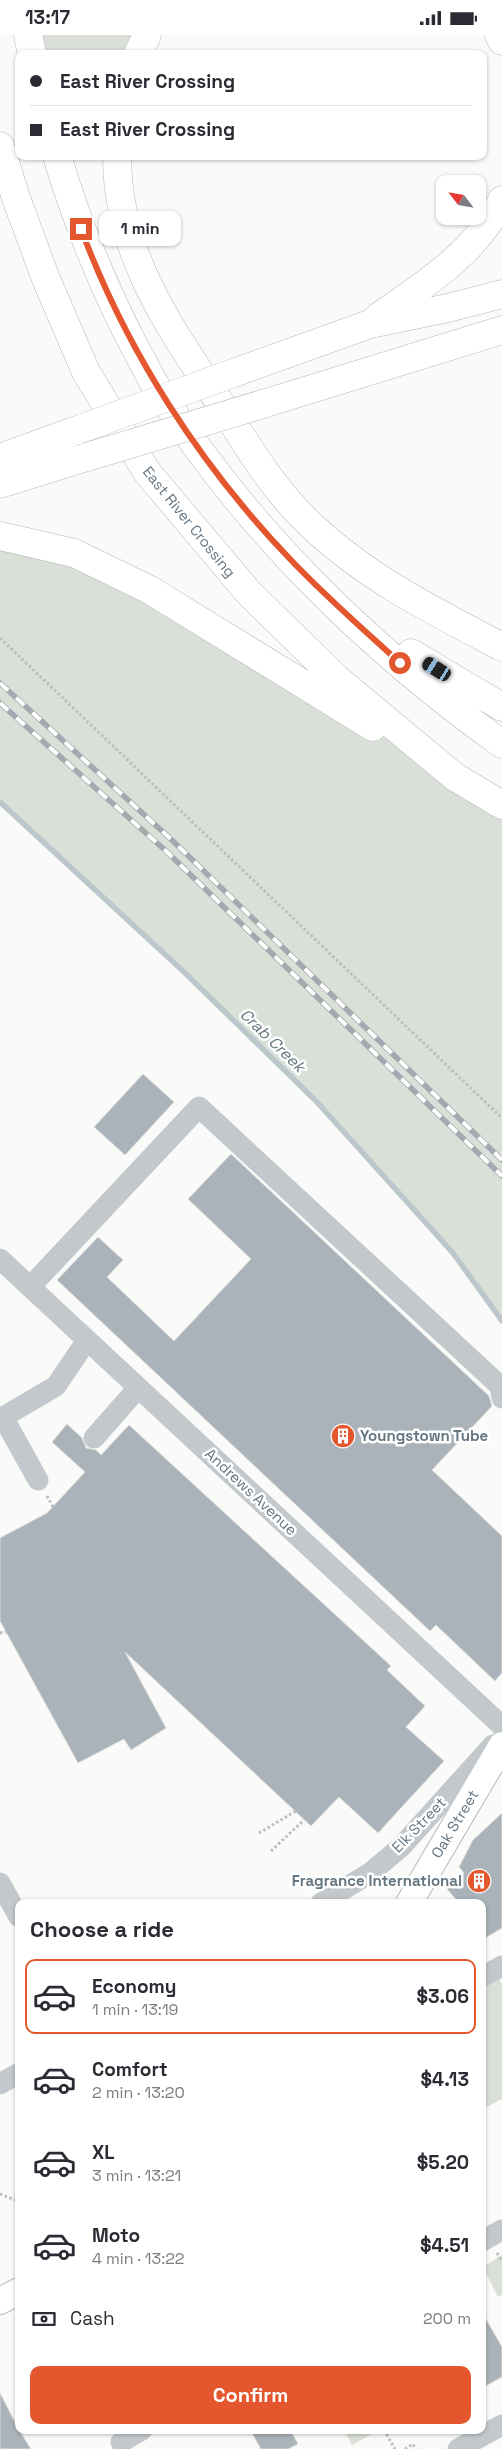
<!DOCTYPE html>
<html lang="en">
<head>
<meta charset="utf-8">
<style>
	body { margin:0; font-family:"Space Grotesk",sans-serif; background:#f7f7f7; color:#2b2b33; height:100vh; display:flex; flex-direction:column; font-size:19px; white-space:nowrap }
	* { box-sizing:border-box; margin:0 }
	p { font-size:16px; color:#7c7c81 }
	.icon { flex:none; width:28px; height:28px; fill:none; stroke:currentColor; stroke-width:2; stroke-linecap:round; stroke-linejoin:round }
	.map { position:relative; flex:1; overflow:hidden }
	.side { position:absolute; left:15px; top:1864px; width:471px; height:535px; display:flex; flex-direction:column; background:#fff; border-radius:10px; box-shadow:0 1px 4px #0004 }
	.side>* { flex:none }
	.guide { position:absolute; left:15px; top:15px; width:472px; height:110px; border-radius:10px; box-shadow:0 1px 4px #0004; display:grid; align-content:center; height:110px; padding:0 15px; background:#fff }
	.needle { width:32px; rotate:301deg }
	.controls { position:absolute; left:436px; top:140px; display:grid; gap:10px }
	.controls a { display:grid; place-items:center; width:50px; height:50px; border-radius:10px; background:#fff; box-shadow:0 1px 4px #0004; font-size:25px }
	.end { position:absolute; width:22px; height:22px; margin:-11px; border:6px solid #e4572e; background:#fff; box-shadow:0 0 0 2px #fff }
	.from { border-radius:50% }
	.bubble { position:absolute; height:35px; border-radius:10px; background:#fff; box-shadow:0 1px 4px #0004; font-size:16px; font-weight:700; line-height:35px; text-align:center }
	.car { position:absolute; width:15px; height:30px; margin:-15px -8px; border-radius:6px; box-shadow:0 0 4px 1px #0007; background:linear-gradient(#222 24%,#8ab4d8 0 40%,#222 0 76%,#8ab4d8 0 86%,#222 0) }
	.guide b { display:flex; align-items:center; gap:18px; height:48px; font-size:19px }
	.guide b+b { border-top:1px solid #e1e1e2 }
	.guide i { width:12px; height:12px; background:#2b2b33 }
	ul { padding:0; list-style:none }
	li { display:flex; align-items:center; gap:15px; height:75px; margin:0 10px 8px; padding:0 5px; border:2px solid transparent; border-radius:10px }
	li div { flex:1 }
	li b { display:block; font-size:19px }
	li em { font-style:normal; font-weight:700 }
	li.current { border-color:#e4572e }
	li>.icon { width:45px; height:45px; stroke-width:1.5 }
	h2 { padding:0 15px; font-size:22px; line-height:60px }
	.pay { display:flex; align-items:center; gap:12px; height:55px; padding:0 15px; font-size:19px }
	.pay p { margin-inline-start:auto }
	.button { display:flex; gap:10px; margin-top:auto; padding:10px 15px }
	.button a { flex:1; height:58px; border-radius:10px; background:#e4572e; color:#fff; font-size:20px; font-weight:700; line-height:58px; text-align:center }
	.status { display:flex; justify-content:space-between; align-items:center; height:35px; padding:0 25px; background:#fff; direction:ltr }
	.status svg { height:14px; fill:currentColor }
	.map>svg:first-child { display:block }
	.green { fill:#dadfd7 }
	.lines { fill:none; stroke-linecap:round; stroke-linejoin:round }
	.stream { stroke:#bbc7cb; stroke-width:5.5 }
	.building { fill:#aab3b9; stroke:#dcdcda }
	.major-casing { stroke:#b5babe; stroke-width:28 }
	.highway-casing { stroke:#b4b9bd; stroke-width:29 }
	.path { stroke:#bbbfc2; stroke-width:3; stroke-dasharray:2.5 2.5; stroke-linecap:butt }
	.minor { stroke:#c3c8cc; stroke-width:21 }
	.major { stroke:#fff; stroke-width:26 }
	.highway { stroke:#fff; stroke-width:28 }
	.rail-casing { stroke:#a2aab0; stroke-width:5.5 }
	.rail { stroke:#fff; stroke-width:4; stroke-dasharray:11; stroke-linecap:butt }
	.highway-bridge-casing { stroke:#b4b9bd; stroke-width:29; stroke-linecap:butt }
	.highway-bridge { stroke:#fff; stroke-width:28 }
	.route { stroke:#e4572e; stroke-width:6 }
	.labels { text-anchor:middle; stroke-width:5; stroke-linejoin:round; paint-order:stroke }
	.street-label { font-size:15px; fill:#657683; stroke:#fff }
	.poi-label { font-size:15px; font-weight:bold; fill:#657683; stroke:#fff; text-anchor:start }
	.water-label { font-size:16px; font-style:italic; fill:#60757c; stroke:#fff }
</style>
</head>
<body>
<div class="status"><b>13:17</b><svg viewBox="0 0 49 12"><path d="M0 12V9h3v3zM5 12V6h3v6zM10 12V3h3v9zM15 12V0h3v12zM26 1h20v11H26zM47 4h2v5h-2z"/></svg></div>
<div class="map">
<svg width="502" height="2414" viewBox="0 0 502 2414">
	<rect width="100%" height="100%" fill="#fafaf8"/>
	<path class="green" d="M 28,0 L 147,0 L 138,19 L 32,19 Z
		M 0,501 L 74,518 L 502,770 L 502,1286 L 453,1218 L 316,1066 L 184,937 L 0,767 Z
		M 499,1944 L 502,1949 L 502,2064 L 483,2074 L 483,1954 Z
		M 502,2220 L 502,2260 L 498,2262 L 483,2232 Z
		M 344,2395 L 379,2395 L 352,2410 Z"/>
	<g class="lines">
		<path class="stream" d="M 0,767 L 184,937 L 316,1066 L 453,1218 L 502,1286"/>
	</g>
	<path class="building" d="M 143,1039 L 174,1067 L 125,1120 L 94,1092 Z
		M 231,1119 L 489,1361 L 492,1371 L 432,1435 L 502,1501 L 502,1638 L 495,1646 L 436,1590 L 430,1596 L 57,1245 L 98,1202 L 123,1225 L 107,1242 L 174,1306 L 251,1224 L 188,1164 Z
		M 67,1389 L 82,1403 L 86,1413 L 96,1415 L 101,1420 L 129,1390 L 391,1631 L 387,1635 L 425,1671 L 406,1692 L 444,1726 L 378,1798 L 339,1762 L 311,1791 L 125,1617 L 166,1693 L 131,1715 L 124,1704 L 78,1728 L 0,1586 L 0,1503 L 47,1478 L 85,1437 L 52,1407 Z
		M 502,1778 L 502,1893 L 482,1905 L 482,1868 L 459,1868 L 447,1854 L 464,1838 L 459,1832 L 473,1805 Z
		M 482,2277 L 502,2312 L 502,2342 L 482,2353 Z
		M 0,2358 L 19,2395 L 31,2414 L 0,2414 Z
		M 250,2395 L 290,2395 L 298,2409 L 288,2414 L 261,2414 Z"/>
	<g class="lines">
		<g class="major-casing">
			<path id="major" d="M 409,1868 L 502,1710
				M 0,2266 L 19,2256"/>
		</g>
		<g class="highway-casing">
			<path id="highway" d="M 28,0 L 32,19
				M 499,0 L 502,6
				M 138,19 L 147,0
				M 0,111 L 16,163 L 46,244 L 86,337 L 147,437 L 248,557 L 337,644 L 455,742 L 502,770
				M 57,121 C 76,184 100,244 130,303 C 139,319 147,337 157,353 C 244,492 369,614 502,709
				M 117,121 C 117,221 171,294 224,374 C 250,415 275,457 312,491 C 367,543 435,577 502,612
				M 377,283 C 425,249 475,219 502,165
				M 236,337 L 370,289 L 448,273 L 502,259
				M 266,368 L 502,295
				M 0,423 L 72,397
				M 0,449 L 87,422
				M 0,501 L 74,518 L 150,555 L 373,692
				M 411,618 L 502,672"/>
		</g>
		<path class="path" d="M 0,603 L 502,1083
			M 47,1461 L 53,1472
			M 0,1598 L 6,1597
			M 259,1798 L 296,1776
			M 271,1816 L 304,1785
			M 0,2159 L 15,2165
			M 497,2218 L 502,2226
			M 384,2395 L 395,2414
			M 405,2414 L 413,2409 L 416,2414"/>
		<path class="minor" d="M 0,1224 L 502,1691
			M 30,1252 L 199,1072 L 500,1351 L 502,1363
			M 3,1382 L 38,1445
			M 0,1384 L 56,1351 L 87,1305
			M 94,1403 L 138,1353
			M 0,1848 L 19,1882
			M 321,1868 L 370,1838 L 401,1812 L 493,1710
			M 482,1942 L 502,1931
			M 0,2049 L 19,2038
			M 482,2206 L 502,2195
			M 121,2407 L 142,2395
			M 458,2414 L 502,2390"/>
		<use href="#major" class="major"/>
		<use href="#highway" class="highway"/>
		<g class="rail-casing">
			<path id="rail" d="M 0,648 L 173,806 L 502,1125
				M 0,668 L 166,816 L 502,1141"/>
		</g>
		<use href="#rail" class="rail"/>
		<g class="highway-bridge-casing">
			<path id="highway-bridge" d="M 72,397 L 236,337
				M 87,422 L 266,368"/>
		</g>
		<use href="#highway-bridge" class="highway-bridge"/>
	</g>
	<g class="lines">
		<path class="route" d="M 81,194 C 127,317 200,430 290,524 C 325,561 363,594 400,628"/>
	</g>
	<defs>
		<g id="building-disc" transform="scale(1.25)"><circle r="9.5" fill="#e4572e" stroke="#fff"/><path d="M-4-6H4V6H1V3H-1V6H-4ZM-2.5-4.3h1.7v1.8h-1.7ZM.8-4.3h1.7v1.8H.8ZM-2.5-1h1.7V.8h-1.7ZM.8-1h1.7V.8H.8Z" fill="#fff"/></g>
	</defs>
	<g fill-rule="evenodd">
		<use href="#building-disc" x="343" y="1401"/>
		<use href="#building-disc" x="479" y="1846"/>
	</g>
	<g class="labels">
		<g class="street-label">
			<text transform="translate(189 487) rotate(51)" y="5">East River Crossing</text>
			<text transform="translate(251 1457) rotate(43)" y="5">Andrews Avenue</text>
			<text transform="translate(455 1789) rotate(-59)" y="5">Oak Street</text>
			<text transform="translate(419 1790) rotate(-46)" y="5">Elk Street</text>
		</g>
		<g class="poi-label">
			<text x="360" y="1406">Youngstown Tube</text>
			<text x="462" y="1851" text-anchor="end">Fragrance International</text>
		</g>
		<g class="water-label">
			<text transform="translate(273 1005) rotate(44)" y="6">Crab Creek</text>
		</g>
	</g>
</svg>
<div class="controls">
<a><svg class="needle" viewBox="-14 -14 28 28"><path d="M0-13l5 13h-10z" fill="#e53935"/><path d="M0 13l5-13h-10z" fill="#7c7c81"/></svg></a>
</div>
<i class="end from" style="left:400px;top:628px"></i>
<i class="end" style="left:81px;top:194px"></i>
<div class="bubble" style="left:99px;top:176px;width:82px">1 min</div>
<i class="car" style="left:437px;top:634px;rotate:302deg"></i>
<div class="guide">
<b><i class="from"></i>East River Crossing</b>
<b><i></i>East River Crossing</b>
</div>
<section class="side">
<h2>Choose a ride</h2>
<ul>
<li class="current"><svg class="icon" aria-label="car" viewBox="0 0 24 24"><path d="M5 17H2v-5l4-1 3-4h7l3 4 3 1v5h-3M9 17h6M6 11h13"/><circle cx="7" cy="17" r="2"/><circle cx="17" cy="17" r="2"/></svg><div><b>Economy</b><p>1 min · 13:19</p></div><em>$3.06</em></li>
<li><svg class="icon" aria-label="car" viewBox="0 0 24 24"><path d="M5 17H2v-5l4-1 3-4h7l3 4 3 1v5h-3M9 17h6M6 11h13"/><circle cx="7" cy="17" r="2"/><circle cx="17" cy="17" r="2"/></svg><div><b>Comfort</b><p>2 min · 13:20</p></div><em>$4.13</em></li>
<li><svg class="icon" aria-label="car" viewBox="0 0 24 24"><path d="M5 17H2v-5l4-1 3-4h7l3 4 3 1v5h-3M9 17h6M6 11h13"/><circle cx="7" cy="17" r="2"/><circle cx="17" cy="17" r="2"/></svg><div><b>XL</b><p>3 min · 13:21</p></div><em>$5.20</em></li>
<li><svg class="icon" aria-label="car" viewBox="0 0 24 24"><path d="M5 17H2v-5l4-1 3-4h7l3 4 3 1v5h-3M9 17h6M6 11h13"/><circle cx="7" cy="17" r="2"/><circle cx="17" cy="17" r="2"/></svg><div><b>Moto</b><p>4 min · 13:22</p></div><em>$4.51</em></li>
</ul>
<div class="pay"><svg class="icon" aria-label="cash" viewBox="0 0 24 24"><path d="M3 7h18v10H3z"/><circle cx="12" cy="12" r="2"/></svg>Cash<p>200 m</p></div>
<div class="button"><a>Confirm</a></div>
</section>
</div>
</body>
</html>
